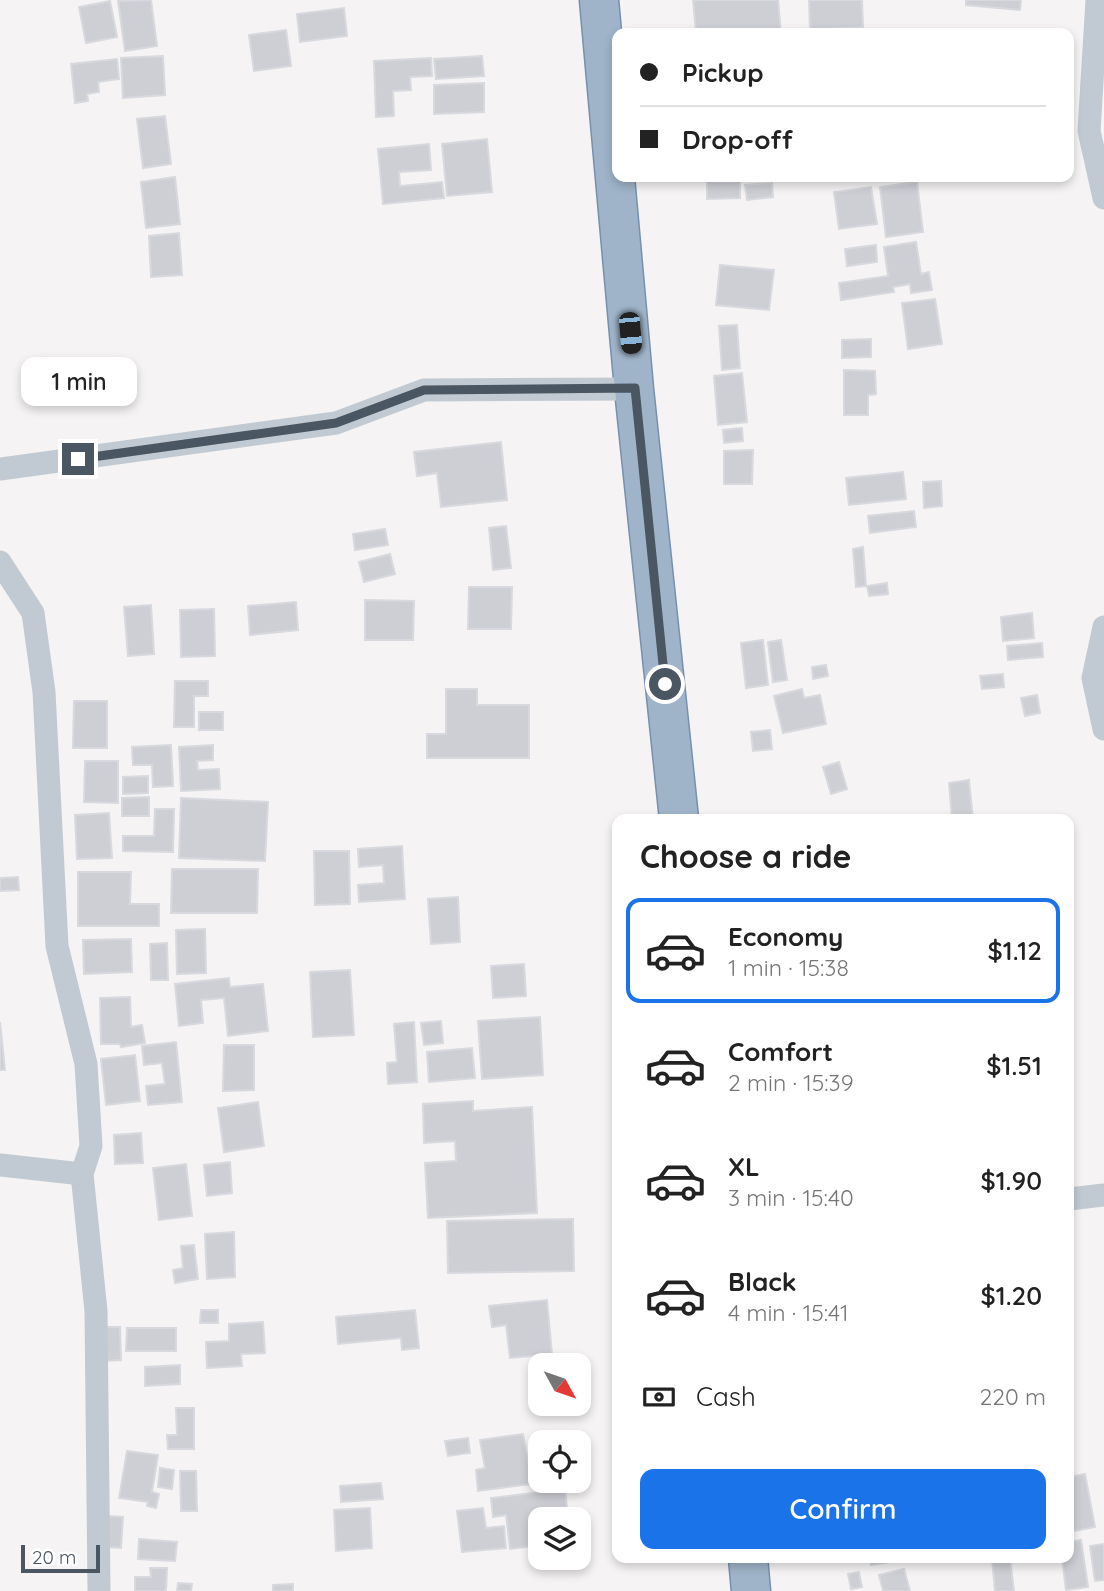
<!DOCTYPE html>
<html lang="en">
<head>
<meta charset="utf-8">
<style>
	body { margin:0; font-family:Quicksand,sans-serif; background:#f6f6f6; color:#222; height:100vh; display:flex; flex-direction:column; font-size:26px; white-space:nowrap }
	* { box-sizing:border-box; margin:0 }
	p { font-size:23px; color:#767676 }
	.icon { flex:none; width:38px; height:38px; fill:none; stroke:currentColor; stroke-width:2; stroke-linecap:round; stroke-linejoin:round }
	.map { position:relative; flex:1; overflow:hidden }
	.sheet { position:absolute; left:612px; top:814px; width:462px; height:749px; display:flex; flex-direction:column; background:#fff; border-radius:14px; box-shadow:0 4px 10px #0003 }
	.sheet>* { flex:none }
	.hud { position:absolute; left:612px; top:28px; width:462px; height:154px; border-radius:14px; box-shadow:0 4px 10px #0003; display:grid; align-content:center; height:154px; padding:0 28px; background:#fff }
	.needle { width:46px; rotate:130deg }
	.fabs { position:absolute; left:528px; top:1353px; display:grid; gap:14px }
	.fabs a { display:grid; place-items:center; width:63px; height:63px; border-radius:14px; background:#fff; box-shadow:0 4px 10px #0003; font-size:35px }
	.scale { position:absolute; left:21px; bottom:18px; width:79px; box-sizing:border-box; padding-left:7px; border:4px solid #4a5661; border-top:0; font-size:19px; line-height:24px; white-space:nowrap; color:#4a5661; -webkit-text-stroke:5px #fff; paint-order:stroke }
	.end { position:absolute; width:32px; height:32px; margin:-16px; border:9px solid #4a5661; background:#fff; box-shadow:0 0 0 4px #fff }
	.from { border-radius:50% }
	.bubble { position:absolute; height:49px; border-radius:14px; background:#fff; box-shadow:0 4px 10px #0003; font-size:23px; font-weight:600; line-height:49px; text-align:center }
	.car { position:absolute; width:21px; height:42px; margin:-21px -10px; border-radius:9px; box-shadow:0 0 5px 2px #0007; background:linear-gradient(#222 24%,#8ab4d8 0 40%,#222 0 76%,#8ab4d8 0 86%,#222 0) }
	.hud b { display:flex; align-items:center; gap:24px; height:66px; font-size:26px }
	.hud b+b { border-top:2px solid #e0e0e0 }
	.hud i { width:18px; height:18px; background:#222 }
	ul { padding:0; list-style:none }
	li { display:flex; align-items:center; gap:21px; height:105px; margin:0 14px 10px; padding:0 14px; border:4px solid transparent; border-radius:14px }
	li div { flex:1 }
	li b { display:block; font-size:26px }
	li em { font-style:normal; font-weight:600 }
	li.current { border-color:#1a73e8 }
	li>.icon { width:63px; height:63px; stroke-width:1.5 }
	h2 { padding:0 28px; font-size:32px; line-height:84px }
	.pay { display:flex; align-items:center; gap:18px; height:77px; padding:0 28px; font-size:26px }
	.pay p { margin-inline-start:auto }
	.action { display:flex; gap:14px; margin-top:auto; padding:14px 28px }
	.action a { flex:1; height:80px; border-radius:14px; background:#1a73e8; color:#fff; font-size:28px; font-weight:600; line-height:80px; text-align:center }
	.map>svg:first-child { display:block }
	.building { fill:#cdcfd5; stroke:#d7d9de; stroke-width:2 }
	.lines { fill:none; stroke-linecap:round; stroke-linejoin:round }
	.trunk-casing { stroke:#7690ad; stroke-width:41 }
	.minor { stroke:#c1cad2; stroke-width:23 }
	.trunk { stroke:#9fb4c9; stroke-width:38 }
	.route { stroke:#4a5661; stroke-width:9 }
</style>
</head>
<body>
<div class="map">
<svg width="1104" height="1591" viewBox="0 0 1104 1591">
	<rect width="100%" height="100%" fill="#f5f3f3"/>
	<path class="building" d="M 151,0 L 157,46 L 125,51 L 118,1 Z
		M 693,0 L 778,0 L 781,33 L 696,33 Z
		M 809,0 L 862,0 L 863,27 L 810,30 Z
		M 966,0 L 1021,0 L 1020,10 L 966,5 Z
		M 110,1 L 117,37 L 86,43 L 79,7 Z
		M 344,8 L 347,36 L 300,42 L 297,14 Z
		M 286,30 L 291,66 L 254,71 L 249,35 Z
		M 163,56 L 165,95 L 123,98 L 121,58 Z
		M 482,56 L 484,76 L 436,79 L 434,59 Z
		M 431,58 L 432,76 L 410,77 L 411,90 L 393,91 L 394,116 L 376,117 L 374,61 Z
		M 117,59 L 119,79 L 98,82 L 99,92 L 87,94 L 88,101 L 75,103 L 71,64 Z
		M 484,83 L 484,112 L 434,114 L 434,85 Z
		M 165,116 L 171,164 L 143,168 L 137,119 Z
		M 487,139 L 492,192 L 447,196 L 442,144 Z
		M 429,144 L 431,170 L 399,172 L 400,186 L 442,182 L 444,198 L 383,204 L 378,149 Z
		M 175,177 L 180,224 L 146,228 L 141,182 Z
		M 740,180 L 740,198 L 707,199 L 707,181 Z
		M 917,182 L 923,232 L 886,237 L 880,187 Z
		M 772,183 L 773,197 L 747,200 L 745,185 Z
		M 871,187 L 877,224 L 839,229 L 834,192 Z
		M 179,233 L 182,275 L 151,277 L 149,236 Z
		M 916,242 L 921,274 L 929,272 L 932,290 L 911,293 L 910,284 L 893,287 L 894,292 L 841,300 L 839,283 L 888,276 L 884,247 Z
		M 876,245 L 877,262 L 847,266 L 845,249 Z
		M 720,265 L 774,270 L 769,310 L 716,305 Z
		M 935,299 L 942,344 L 908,349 L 902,303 Z
		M 737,325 L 740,368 L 722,370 L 719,326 Z
		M 871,339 L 871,357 L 842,358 L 842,340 Z
		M 844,370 L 875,371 L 876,394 L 868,395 L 868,415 L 844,415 Z
		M 742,373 L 747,422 L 718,425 L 714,376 Z
		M 742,428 L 743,441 L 724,443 L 723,430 Z
		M 501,442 L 507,500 L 441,507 L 437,473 L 417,476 L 414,452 Z
		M 753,450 L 752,484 L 724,484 L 724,451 Z
		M 903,472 L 906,499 L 849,505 L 846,478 Z
		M 941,481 L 942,506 L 924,508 L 923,482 Z
		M 914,511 L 916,527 L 870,533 L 868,516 Z
		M 506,526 L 511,568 L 493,570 L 489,528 Z
		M 385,529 L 388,545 L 355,550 L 353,534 Z
		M 863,547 L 866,586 L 856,587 L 853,549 Z
		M 390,554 L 395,574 L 364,582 L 359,562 Z
		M 887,583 L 888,594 L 869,596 L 867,586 Z
		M 469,587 L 512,587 L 511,629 L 468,629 Z
		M 365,600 L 414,601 L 413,640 L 365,640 Z
		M 296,602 L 298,630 L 250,635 L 248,606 Z
		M 151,605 L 154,654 L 128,656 L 124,607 Z
		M 214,609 L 215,656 L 181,657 L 180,610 Z
		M 1032,613 L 1034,638 L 1003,641 L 1001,617 Z
		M 763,640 L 768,685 L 746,688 L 741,643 Z
		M 781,640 L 787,680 L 773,682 L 768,642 Z
		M 1042,643 L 1043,657 L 1008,660 L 1007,646 Z
		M 826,665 L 828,676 L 813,679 L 812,667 Z
		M 1003,674 L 1004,687 L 982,689 L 980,676 Z
		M 175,681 L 208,681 L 208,696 L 194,696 L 194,727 L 174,727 Z
		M 446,689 L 477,689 L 477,705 L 529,705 L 529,758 L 427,758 L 427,734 L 446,734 Z
		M 802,689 L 804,698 L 820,695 L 826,724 L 783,733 L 774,696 Z
		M 1037,695 L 1040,713 L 1025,716 L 1021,698 Z
		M 74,701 L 107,701 L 107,748 L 73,748 Z
		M 199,712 L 223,712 L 223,730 L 199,730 Z
		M 770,730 L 772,749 L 753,751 L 751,732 Z
		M 171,745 L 173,786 L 153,787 L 152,765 L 133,765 L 132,747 Z
		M 213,745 L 213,760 L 197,761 L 198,770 L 219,769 L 220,789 L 181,791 L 179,747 Z
		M 85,761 L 118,761 L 118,803 L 84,802 Z
		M 839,762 L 847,789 L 831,794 L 823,767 Z
		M 148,776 L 148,793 L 123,794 L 123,777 Z
		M 969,780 L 973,819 L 952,819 L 949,783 Z
		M 149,797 L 149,816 L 122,816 L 122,798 Z
		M 181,798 L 268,802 L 265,861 L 179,858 Z
		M 155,809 L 174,809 L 173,852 L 123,851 L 123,836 L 154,836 Z
		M 109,813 L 112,858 L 77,859 L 75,815 Z
		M 402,846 L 405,899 L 359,902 L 358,885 L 384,883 L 383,865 L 359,867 L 358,849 Z
		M 314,851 L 349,851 L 350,904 L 315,905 Z
		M 172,869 L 258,869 L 257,913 L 171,913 Z
		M 78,872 L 131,872 L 130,904 L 159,904 L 159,926 L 78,926 Z
		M 18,877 L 19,890 L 0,891 L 0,878 Z
		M 458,897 L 460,942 L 431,944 L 428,899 Z
		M 205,929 L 206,973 L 177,974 L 176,930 Z
		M 131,939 L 132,972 L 84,974 L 83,940 Z
		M 167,943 L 168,980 L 151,980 L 150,944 Z
		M 524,964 L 526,996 L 493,998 L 491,966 Z
		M 350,970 L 354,1035 L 313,1037 L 310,972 Z
		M 229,978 L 230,987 L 263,984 L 268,1031 L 228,1036 L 224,998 L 201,1000 L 203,1023 L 179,1026 L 175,984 Z
		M 130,997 L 131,1027 L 142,1025 L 145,1043 L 121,1047 L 120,1044 L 101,1044 L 100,998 Z
		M 540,1017 L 543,1075 L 482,1079 L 478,1021 Z
		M 441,1021 L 443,1043 L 424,1045 L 421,1023 Z
		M 0,1022 L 5,1070 L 0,1070 Z
		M 414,1022 L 417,1082 L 388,1084 L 387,1063 L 397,1062 L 394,1024 Z
		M 176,1042 L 182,1102 L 148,1105 L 146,1086 L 165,1084 L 162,1063 L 144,1065 L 142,1046 Z
		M 224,1045 L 254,1045 L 254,1090 L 223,1091 Z
		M 472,1048 L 475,1078 L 429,1082 L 427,1052 Z
		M 135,1055 L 140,1101 L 106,1105 L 101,1059 Z
		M 473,1101 L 473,1111 L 532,1107 L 537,1213 L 428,1218 L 425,1163 L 456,1161 L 455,1141 L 424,1143 L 423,1104 Z
		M 258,1102 L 264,1146 L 224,1152 L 218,1108 Z
		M 141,1133 L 143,1163 L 115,1164 L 114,1135 Z
		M 230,1162 L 232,1193 L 207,1196 L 204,1165 Z
		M 186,1164 L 192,1216 L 159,1220 L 153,1168 Z
		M 573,1219 L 574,1271 L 448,1273 L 447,1221 Z
		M 234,1232 L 235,1277 L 207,1279 L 205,1234 Z
		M 194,1245 L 198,1279 L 175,1283 L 173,1270 L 183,1268 L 181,1246 Z
		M 547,1300 L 552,1354 L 510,1358 L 506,1325 L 492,1327 L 489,1306 Z
		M 201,1310 L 218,1310 L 218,1323 L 200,1323 Z
		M 415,1310 L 419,1348 L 402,1350 L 401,1338 L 338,1344 L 336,1317 Z
		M 263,1322 L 265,1353 L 241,1354 L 242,1366 L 207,1368 L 206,1342 L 229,1341 L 229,1324 Z
		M 104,1327 L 120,1327 L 121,1360 L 104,1361 Z
		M 127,1328 L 176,1328 L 176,1351 L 126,1351 Z
		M 180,1365 L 180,1384 L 145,1386 L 145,1367 Z
		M 176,1408 L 194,1408 L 194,1449 L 168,1449 L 167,1435 L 177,1435 Z
		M 523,1434 L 532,1484 L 478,1491 L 476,1470 L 485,1468 L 480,1440 Z
		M 468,1438 L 470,1453 L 448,1456 L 445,1441 Z
		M 127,1451 L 158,1455 L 152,1492 L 159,1494 L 156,1508 L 147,1506 L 148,1502 L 119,1498 Z
		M 160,1468 L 174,1470 L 172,1489 L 158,1487 Z
		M 180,1471 L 196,1471 L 197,1511 L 181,1511 Z
		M 1085,1474 L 1095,1527 L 1069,1532 L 1069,1477 Z
		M 381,1483 L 383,1499 L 341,1502 L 340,1486 Z
		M 565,1489 L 568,1519 L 541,1519 L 541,1545 L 510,1549 L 506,1515 L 493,1517 L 491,1498 Z
		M 370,1508 L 372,1548 L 336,1551 L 334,1510 Z
		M 483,1508 L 486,1528 L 504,1526 L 506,1548 L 462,1552 L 457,1511 Z
		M 108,1516 L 123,1517 L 121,1548 L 106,1547 Z
		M 139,1539 L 177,1542 L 175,1561 L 138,1559 Z
		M 1081,1540 L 1088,1587 L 1066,1590 L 1062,1558 L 1069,1558 L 1069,1542 Z
		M 1104,1544 L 1104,1580 L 1095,1581 L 1090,1546 Z
		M 870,1558 L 895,1558 L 896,1561 L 871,1565 Z
		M 992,1558 L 1010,1558 L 1014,1591 L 995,1591 Z
		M 150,1568 L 167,1568 L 166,1591 L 135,1591 L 135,1577 L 151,1577 Z
		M 904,1569 L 910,1591 L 883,1591 L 879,1575 Z
		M 859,1572 L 862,1587 L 851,1589 L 848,1574 Z
		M 178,1583 L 192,1584 L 191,1591 L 177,1591 Z
		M 293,1584 L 293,1591 L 273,1591 L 273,1585 Z"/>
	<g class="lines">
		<g class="trunk-casing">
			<path id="trunk" d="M 599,0 L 634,389 L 679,819
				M 748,1558 L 751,1591"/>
		</g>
		<path class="minor" d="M 1097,0 L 1089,131 L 1104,198
			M 0,469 L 336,423 L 424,390 L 634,389
			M 0,562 L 33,613 L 44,692 L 57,946 L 86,1064 L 91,1146 L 82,1174 L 96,1311 L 99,1591
			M 1104,627 L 1093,678 L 1104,729
			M 0,1165 L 82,1174
			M 1069,1199 L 1104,1195"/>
		<use href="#trunk" class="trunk"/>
	</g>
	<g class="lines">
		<path class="route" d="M 78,459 L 336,423 L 424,390 L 635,388 L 665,684"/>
	</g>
</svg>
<div class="fabs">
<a><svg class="needle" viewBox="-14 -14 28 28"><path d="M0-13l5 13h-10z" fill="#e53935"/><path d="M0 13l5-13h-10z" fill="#767676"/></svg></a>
<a><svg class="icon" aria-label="locate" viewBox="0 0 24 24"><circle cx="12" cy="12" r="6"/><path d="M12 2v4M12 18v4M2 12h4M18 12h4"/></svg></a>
<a><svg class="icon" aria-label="layers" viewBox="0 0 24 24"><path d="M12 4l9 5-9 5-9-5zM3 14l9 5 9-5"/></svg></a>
</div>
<div class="scale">20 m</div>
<i class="end from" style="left:665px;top:684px"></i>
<i class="end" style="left:78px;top:459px"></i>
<div class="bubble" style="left:21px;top:357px;width:116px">1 min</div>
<i class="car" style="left:630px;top:333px;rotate:175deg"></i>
<div class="hud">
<b><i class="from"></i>Pickup</b>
<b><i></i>Drop-off</b>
</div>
<section class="sheet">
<h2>Choose a ride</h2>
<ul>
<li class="current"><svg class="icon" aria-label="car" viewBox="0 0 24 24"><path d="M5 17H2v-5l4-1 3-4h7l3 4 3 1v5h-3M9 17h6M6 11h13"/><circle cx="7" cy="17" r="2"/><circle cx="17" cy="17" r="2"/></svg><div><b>Economy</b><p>1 min · 15:38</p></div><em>$1.12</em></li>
<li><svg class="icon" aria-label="car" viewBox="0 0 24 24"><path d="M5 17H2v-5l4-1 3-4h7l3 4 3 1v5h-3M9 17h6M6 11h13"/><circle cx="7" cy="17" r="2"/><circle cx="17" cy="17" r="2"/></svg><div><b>Comfort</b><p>2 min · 15:39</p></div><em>$1.51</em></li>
<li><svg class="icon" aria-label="car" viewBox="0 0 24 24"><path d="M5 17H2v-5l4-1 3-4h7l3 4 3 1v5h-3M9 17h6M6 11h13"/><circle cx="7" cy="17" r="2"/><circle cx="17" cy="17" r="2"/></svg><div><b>XL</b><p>3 min · 15:40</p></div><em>$1.90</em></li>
<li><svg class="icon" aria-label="car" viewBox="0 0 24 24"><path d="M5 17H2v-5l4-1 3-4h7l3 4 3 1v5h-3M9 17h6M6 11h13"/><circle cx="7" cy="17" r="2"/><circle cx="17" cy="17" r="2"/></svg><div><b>Black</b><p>4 min · 15:41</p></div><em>$1.20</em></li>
</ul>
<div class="pay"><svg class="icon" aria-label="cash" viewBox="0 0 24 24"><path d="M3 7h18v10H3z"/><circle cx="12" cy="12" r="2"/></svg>Cash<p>220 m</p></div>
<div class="action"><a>Confirm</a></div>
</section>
</div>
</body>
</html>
